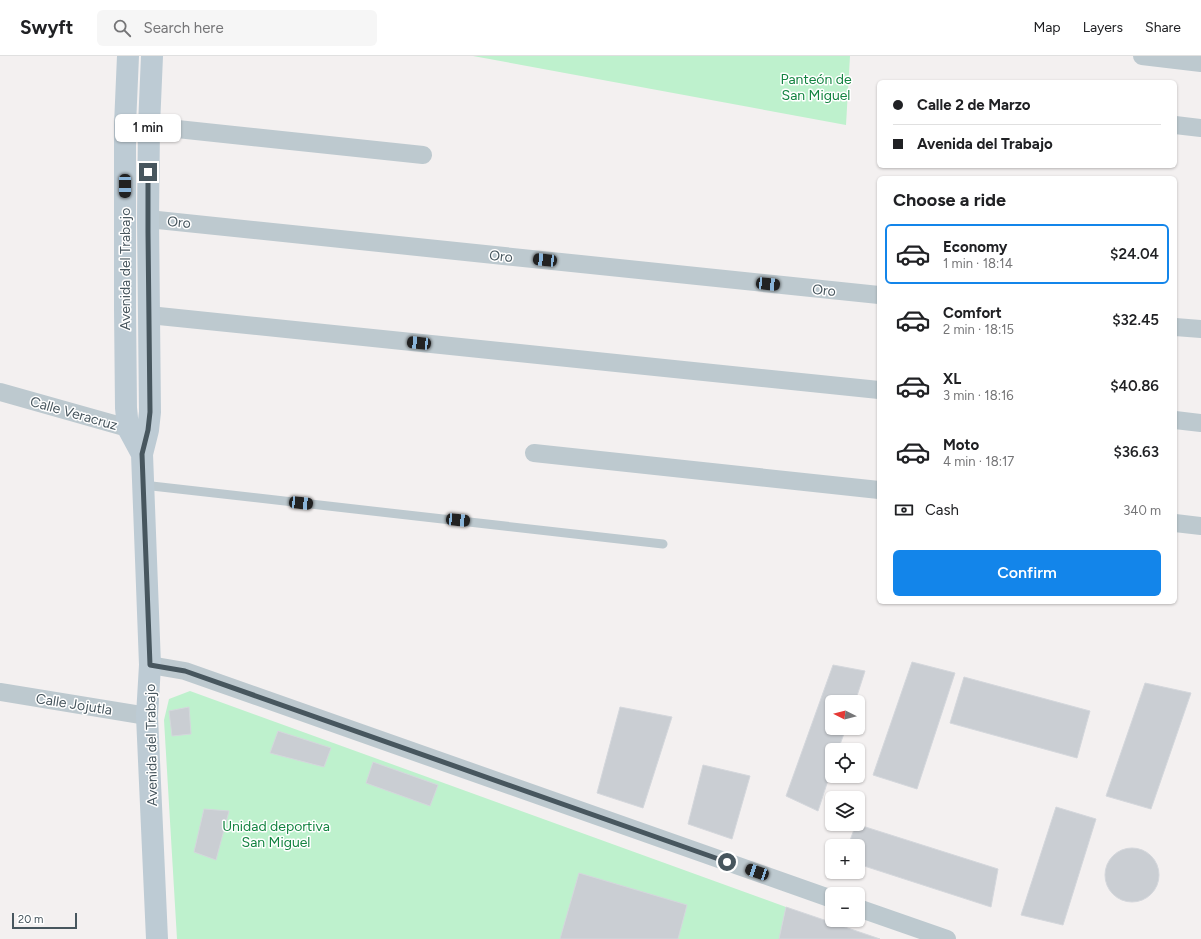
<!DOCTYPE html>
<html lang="en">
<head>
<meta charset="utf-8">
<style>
	body { margin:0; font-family:Figtree,sans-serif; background:#f6f6f6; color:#202124; height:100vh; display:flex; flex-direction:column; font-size:15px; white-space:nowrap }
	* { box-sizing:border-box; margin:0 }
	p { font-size:13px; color:#757577 }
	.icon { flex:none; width:22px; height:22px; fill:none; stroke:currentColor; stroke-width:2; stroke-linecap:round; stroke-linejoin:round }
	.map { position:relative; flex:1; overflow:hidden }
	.sheet { position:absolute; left:877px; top:120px; width:300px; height:428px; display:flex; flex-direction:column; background:#fff; border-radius:6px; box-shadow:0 1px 3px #0004 }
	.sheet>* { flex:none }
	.top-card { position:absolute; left:877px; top:24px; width:300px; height:88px; border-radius:6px; box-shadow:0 1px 3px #0004; display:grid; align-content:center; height:88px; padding:0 16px; background:#fff }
	.needle { width:26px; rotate:276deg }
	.fabs { position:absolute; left:825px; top:639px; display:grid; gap:8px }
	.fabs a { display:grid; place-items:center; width:40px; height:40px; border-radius:6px; background:#fff; box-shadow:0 1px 3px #0004; font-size:20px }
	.scale { position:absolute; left:12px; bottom:10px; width:65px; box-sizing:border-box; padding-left:4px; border:2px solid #47565e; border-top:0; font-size:11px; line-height:14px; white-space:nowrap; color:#47565e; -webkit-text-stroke:3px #fff; paint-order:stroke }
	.end { position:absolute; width:18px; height:18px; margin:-9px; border:5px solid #47565e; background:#fff; box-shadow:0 0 0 2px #fff }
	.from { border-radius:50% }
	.bubble { position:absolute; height:28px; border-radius:6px; background:#fff; box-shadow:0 1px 3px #0004; font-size:13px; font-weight:600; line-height:28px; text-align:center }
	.car { position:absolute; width:12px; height:24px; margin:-12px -6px; border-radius:5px; box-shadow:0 0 3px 1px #0007; background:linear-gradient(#222 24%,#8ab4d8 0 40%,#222 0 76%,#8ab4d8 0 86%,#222 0) }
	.top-card b { display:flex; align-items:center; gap:14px; height:38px; font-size:15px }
	.top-card b+b { border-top:1px solid #e0e0e0 }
	.top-card i { width:10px; height:10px; background:#202124 }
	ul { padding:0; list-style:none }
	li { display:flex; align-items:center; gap:12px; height:60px; margin:0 8px 6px; padding:0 8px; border:2px solid transparent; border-radius:6px }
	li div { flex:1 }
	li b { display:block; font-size:15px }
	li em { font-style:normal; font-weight:600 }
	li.active { border-color:#1385ea }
	li>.icon { width:36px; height:36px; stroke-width:1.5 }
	h2 { padding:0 16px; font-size:18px; line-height:48px }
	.pay { display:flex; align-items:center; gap:10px; height:44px; padding:0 16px; font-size:15px }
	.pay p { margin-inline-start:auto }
	.button { display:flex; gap:8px; margin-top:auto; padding:8px 16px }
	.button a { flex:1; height:46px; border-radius:6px; background:#1385ea; color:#fff; font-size:16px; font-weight:600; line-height:46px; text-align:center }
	header { display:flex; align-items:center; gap:24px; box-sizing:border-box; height:56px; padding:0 20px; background:#fff; border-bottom:1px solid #e0e0e0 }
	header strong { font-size:19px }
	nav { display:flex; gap:22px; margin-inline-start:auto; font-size:14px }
	.search { width:280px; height:36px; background:#f6f6f6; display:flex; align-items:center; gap:10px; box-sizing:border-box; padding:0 14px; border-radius:6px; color:#757577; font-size:15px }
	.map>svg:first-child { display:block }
	.green { fill:#bef1cd }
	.building { fill:#caced3; stroke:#d4d7dc }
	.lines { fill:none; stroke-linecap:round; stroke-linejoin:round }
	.lane { stroke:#bdc9cf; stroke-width:9 }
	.street { stroke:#bdc9cf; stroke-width:18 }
	.secondary { stroke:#bdcbd4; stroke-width:22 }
	.route { stroke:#47565e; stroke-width:5 }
	.labels { text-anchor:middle; stroke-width:3; stroke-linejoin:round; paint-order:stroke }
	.park-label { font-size:14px; fill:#148441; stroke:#fff }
	.street-label { font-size:14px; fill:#47565e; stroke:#fff }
</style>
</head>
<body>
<header>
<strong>Swyft</strong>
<div class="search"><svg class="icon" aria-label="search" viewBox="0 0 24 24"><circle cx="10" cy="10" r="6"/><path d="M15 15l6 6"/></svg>Search here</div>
<nav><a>Map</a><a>Layers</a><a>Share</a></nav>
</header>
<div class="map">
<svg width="1201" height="883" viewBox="0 0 1201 883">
	<rect width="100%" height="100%" fill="#f3f0f0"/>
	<path class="green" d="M 473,0 L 850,0 L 846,69 Z
		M 190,635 L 786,851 L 779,883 L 177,883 L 164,664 L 169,643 Z"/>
	<path class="building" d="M 912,606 L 955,617 L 917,733 L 873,719 Z
		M 833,609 L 865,615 L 855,646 L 832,646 L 832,672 L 846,672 L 838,694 L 832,694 L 832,712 L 818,755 L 786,740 Z
		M 964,621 L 1090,655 L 1077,702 L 950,667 Z
		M 1145,627 L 1191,637 L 1151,753 L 1106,740 Z
		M 189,651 L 191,678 L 172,680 L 169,655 Z
		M 620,651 L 672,661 L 643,752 L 597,737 Z
		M 278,675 L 331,692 L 324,711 L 270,697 Z
		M 373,706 L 438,729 L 430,750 L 366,727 Z
		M 703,709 L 750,720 L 732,783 L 688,768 Z
		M 1056,751 L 1096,763 L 1063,869 L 1021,859 Z
		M 204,753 L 229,755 L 216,804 L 194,796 Z
		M 856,768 L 998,813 L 991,851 L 858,808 L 858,790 L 848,790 Z
		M1105 819a27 27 0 1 1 54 0a27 27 0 1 1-54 0Z
		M 579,817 L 687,849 L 678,883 L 560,883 Z
		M 786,851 L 880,883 L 779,883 Z"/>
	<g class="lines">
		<path class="lane" d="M 143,429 L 663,488"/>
		<path class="street" d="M 1142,0 L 1201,7
			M 1175,69 L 1201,72
			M 149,70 L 423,99
			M 148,163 L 879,239
			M 149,259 L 879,334
			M 1175,271 L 1201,273
			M 0,336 L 128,372 L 140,374
			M 1175,364 L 1201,367
			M 534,397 L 879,434
			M 1175,467 L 1201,470
			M 150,609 L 185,615 L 832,843
			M 0,636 L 147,660
			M 858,852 L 947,883"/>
		<path class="secondary" d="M 128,0 L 125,69 L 125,253 L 126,352 L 128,372 L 142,398
			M 152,0 L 149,70 L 148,163 L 150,356 L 148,374 L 142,398 L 150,609 L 147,660 L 157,883"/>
	</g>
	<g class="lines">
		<path class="route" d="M 148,116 L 148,176 L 150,356 L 148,374 L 142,398 L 150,609 L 185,615 L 727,806"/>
	</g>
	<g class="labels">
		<g class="park-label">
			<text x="816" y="28">Panteón de<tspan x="816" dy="16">San Miguel</tspan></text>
			<text x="276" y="775">Unidad deportiva<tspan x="276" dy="16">San Miguel</tspan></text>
		</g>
		<g class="street-label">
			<text transform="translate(179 166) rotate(6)" y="5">Oro</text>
			<text transform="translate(501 200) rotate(6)" y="5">Oro</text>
			<text transform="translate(125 213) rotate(-90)" y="5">Avenida del Trabajo</text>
			<text transform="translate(824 234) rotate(6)" y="5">Oro</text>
			<text transform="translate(74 357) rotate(16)" y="5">Calle Veracruz</text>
			<text transform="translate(74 648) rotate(9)" y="5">Calle Jojutla</text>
			<text transform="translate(151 689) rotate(-91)" y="5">Avenida del Trabajo</text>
		</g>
	</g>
</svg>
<div class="fabs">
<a><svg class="needle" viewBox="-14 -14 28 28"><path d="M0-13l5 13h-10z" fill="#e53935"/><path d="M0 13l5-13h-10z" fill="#757577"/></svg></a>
<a><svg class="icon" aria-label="locate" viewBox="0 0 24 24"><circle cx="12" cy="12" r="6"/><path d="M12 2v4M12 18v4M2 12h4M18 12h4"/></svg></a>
<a><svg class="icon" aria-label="layers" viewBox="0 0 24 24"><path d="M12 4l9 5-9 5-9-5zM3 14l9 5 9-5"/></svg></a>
<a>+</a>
<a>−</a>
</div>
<div class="scale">20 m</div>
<i class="end from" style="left:727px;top:806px"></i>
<i class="end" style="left:148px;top:116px"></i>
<div class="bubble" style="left:115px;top:58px;width:66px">1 min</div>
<i class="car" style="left:125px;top:130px;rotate:180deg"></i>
<i class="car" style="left:545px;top:204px;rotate:276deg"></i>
<i class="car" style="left:768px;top:228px;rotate:96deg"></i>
<i class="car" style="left:419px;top:287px;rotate:276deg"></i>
<i class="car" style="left:301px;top:447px;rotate:96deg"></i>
<i class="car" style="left:458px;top:464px;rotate:96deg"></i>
<i class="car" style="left:757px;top:816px;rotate:289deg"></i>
<div class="top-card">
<b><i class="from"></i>Calle 2 de Marzo</b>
<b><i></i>Avenida del Trabajo</b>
</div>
<section class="sheet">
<h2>Choose a ride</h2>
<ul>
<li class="active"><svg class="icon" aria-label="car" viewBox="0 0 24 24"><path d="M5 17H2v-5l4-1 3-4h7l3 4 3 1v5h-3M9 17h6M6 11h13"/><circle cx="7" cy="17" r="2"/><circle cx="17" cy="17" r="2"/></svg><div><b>Economy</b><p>1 min · 18:14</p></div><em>$24.04</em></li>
<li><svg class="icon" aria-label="car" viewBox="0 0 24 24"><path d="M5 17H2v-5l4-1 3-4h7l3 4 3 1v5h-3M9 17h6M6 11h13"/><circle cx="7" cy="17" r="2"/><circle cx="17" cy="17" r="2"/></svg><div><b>Comfort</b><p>2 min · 18:15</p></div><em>$32.45</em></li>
<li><svg class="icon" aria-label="car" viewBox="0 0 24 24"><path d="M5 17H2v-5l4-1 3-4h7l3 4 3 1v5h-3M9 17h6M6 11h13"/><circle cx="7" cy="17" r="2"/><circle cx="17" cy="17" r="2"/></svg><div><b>XL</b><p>3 min · 18:16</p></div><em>$40.86</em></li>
<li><svg class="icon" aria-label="car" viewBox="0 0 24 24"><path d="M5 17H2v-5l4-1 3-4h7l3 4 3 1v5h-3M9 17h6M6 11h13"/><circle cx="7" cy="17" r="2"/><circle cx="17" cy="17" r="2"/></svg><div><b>Moto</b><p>4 min · 18:17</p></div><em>$36.63</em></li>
</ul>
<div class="pay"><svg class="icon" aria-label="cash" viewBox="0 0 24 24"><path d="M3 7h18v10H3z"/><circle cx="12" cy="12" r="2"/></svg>Cash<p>340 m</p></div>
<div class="button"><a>Confirm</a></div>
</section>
</div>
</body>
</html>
